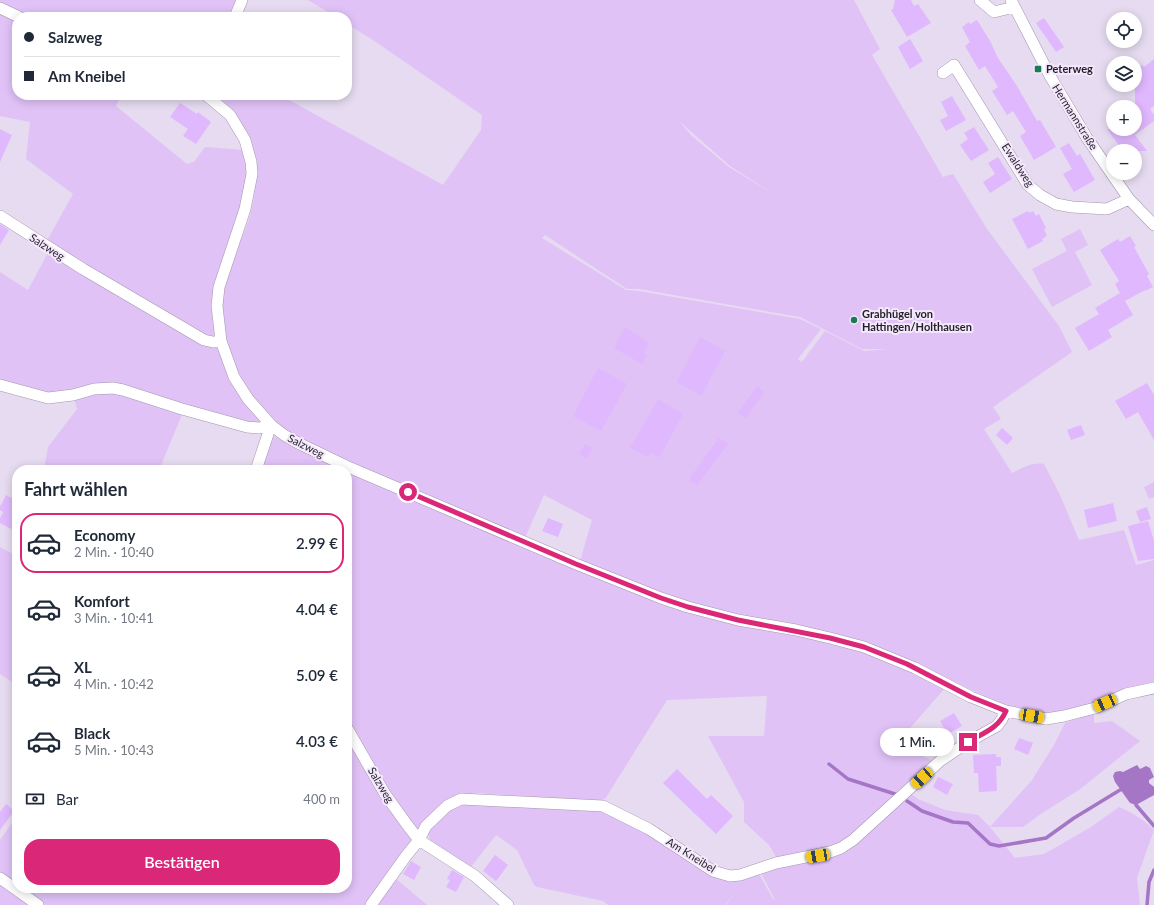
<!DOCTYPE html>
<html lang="de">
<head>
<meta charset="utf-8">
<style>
	body { margin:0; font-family:Lato,sans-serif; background:#f6f6f7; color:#1f2937; height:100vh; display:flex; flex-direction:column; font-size:15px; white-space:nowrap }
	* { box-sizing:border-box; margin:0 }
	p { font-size:13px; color:#747a83 }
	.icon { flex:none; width:22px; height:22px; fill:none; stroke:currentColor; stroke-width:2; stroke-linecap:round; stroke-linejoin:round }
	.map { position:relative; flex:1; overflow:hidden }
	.drawer { position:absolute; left:12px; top:465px; width:340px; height:428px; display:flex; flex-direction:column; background:#fff; border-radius:16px; box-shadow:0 2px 10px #0003 }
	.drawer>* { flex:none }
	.guide { position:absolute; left:12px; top:12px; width:340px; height:88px; border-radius:16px; box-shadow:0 2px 10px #0003; display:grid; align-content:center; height:88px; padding:0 12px; background:#fff }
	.buttons { position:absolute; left:1106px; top:12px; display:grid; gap:8px }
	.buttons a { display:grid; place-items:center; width:36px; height:36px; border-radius:50%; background:#fff; box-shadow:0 2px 10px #0003; font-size:20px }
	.end { position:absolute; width:18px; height:18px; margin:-9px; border:5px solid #db2777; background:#fff; box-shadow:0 0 0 2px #fff }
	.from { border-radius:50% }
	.bubble { position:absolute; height:28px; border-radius:14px; background:#fff; box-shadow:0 2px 10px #0003; font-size:13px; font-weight:600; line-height:28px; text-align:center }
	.car { position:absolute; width:12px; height:24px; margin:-12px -6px; border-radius:5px; box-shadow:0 0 3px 1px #0007; background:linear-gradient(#f5c518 24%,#345 0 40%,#f5c518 0 76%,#345 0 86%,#f5c518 0) }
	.guide b { display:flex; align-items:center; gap:14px; height:38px; font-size:15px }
	.guide b+b { border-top:1px solid #e0e1e3 }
	.guide i { width:10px; height:10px; background:#1f2937 }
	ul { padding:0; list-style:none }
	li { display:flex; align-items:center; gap:12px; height:60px; margin:0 8px 6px; padding:0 4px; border:2px solid transparent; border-radius:16px }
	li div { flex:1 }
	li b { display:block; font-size:15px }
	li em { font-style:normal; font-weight:600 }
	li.current { border-color:#db2777 }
	li>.icon { width:36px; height:36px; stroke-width:1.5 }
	h2 { padding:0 12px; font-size:18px; line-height:48px }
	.pay { display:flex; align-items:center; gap:10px; height:44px; padding:0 12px; font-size:15px }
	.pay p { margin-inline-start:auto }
	.button { display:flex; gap:8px; margin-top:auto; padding:8px 12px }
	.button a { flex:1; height:46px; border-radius:16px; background:#db2777; color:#fff; font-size:16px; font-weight:600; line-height:46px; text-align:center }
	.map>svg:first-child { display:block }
	.green { fill:#e0c2f7; fill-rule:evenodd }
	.water { fill:#a575c6 }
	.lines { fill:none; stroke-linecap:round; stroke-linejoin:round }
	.stream { stroke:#a575c6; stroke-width:3.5 }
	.building { fill:#e0b8fd }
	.street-casing { stroke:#a297ab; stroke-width:12 }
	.street { stroke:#fff; stroke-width:11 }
	.route { stroke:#db2777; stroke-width:5 }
	.poi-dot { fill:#1b7c54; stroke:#f4e8fd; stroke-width:1.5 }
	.labels { text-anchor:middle; stroke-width:4; stroke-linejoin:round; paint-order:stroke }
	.poi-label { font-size:11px; font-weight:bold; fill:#231f27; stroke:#f4e8fd; text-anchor:start }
	.street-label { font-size:11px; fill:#231f27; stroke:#f4e8fd }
</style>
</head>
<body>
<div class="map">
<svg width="1154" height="905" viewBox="0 0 1154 905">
	<rect width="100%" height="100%" fill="#e6dbf0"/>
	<path class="green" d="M 0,0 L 238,0 L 232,17 L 29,17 L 0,2 Z
		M 308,0 L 854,0 L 880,49 L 872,55 L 943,177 L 953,174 L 987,229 L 1059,326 L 1072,352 L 993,407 L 1001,419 L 984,429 L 1012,473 C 1022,468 1032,462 1044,464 L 1060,495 L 1079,540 L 1124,530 L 1136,565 L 1154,560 L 1154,683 L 1125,689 L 1095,703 L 1067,711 L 1044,713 L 1007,705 L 974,691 L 899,657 L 687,603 L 580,561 L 592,520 L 544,495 L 525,538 L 395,485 L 269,424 L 238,376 L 226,338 L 216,336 L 205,339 L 45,244 L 73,194 L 26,159 L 30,122 L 0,116 L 0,11 L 17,20 L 17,95 L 121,95 L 116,106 L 187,164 L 194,162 L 205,147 L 244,150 L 248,174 L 246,188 L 229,245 L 235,255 C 241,239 250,221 253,203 C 261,161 250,119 213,95 L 280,95 L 443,185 L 481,130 L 482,115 L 373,40 L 347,24 L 347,17 L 336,17 ZM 679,121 L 730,166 L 772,193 L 729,167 L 692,136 ZM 545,235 L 627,289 L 639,289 L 800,317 L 862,349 L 889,349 L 864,351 L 825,331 L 802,362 L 798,359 L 821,329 L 800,319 L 639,291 L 626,290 L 542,238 Z
		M 1080,229 L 1088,245 L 1075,252 L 1092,285 L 1052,307 L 1032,269 L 1067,251 L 1061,239 Z
		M 50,249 L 222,351 L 246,401 L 262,424 L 252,423 L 123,388 L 48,395 L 0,382 L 0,272 L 28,290 Z
		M 103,390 L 183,412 L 159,470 L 44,470 L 48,447 L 77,409 L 74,397 Z
		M 273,436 L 346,470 L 259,470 L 269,438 Z
		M 347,471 L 660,603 C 687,613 714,620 742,626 C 771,632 800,636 829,643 C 870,652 907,670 945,688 L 897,743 L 935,762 L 840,847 L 778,860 L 769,845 L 744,822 L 744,802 L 708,736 L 764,736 L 767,696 L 667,700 L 605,799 L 598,801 L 476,793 L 460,795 L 448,800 L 368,905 L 0,905 L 0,840 L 17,816 L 17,888 L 347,888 Z
		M 1154,482 L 1154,497 L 1149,499 L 1144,487 Z
		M 0,547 L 13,554 L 17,551 L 17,685 L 0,674 Z
		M 1094,713 L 1094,723 L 1112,721 L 1140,741 L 1079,790 L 1042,813 L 1023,827 L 990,827 L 1015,858 L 1044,854 L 1091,827 L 1119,807 C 1133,813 1143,819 1154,830 L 1137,878 L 1140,905 L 726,905 L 736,892 L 725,905 L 608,905 L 603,901 L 537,887 L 534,885 L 517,850 L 496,835 L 471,867 L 430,840 L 428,832 L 448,810 L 465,802 L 604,811 L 646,832 L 683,857 L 693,866 L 714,873 L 758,872 L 773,899 L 775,900 L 760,871 L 840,851 L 909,792 L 918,799 L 945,810 L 978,815 L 990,827 L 1032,780 L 1054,745 L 1065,723 Z
		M 395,878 L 427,905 L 375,905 Z"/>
	<path class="water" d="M 1137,765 L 1140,769 L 1146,766 L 1150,768 L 1154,777 L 1149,780 L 1149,783 L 1154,787 L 1154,795 L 1136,805 L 1130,803 L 1115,782 L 1113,776 L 1115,772 L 1120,771 L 1123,772 Z"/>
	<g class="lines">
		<path class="stream" d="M 829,764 L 848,779 L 895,794
			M 907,801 L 922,811 L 953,822 L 968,823 L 990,844 L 999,846 L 1046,838 L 1074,818 L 1120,790
			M 1136,805 L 1154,826
			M 1147,905 L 1149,882 L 1154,870"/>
	</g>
	<path class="building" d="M 895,0 L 911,0 L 914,6 L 918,4 L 931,23 L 907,37 L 891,10 L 893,9 Z
		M 1044,18 L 1064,47 L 1056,52 L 1036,23 Z
		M 977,20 L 990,41 L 998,58 L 1017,86 L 1037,121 L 1040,120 L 1056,147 L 1034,160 L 1020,136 L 1026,132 L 1013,111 L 1007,115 L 992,91 L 998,87 L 985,66 L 979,70 L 965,46 L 970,42 L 962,27 L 969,22 L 970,24 Z
		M 910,39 L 923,61 L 910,69 L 898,47 Z
		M 1154,59 L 1154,106 L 1150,109 L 1154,115 L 1154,121 L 1135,135 L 1147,151 L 1123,151 L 1107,129 L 1135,129 L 1135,71 L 1142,65 L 1144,67 Z
		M 952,96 L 966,120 L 946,131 L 940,120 L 948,116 L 941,102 Z
		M 180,103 L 197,114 L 198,112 L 211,122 L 196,144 L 183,136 L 188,129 L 170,117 Z
		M 974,127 L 989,150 L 971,161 L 960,145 L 968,139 L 964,133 Z
		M 0,129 L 12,135 L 0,162 Z
		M 1069,143 L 1077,156 L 1080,154 L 1095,180 L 1074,192 L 1063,174 L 1072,169 L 1060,148 Z
		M 998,157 L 1012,179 L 990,193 L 983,182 L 995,174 L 988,163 Z
		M 1028,211 L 1029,213 L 1033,211 L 1036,216 L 1039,214 L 1046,228 L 1044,229 L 1047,236 L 1042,239 L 1043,241 L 1028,249 L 1012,219 Z
		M 0,224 L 9,230 L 0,245 Z
		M 1130,236 L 1136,246 L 1134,247 L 1149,274 L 1147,276 L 1153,287 L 1145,291 L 1145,290 L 1125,301 L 1133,315 L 1108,330 L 1112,337 L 1089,351 L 1075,328 L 1099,314 L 1095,308 L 1120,293 L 1115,284 L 1119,281 L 1100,250 L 1118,239 L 1120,242 Z
		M 625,327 L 649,343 L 643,353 L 647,355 L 642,364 L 614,348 Z
		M 700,337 L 725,351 L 701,396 L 677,382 Z
		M 598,368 L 627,384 L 601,431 L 573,416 Z
		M 1147,383 L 1154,395 L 1154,440 L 1138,412 L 1126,419 L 1115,401 Z
		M 757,386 L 764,392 L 746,419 L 738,413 Z
		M 658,399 L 683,414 L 659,458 L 652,452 L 648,457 L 630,448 Z
		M 1081,425 L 1085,435 L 1071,440 L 1067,430 Z
		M 1002,428 L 1013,438 L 1007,445 L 996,435 Z
		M 719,438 L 728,444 L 697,485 L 689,479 Z
		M 585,444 L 593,448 L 587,458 L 579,454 Z
		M 17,486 L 17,532 L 0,523 L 0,518 L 3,512 L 0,510 L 0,507 L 6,495 L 11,498 Z
		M 1113,503 L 1117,521 L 1088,528 L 1084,510 Z
		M 1147,507 L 1151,519 L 1140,522 L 1136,511 Z
		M 548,518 L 563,524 L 558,537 L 542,531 Z
		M 1148,521 L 1154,541 L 1154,559 L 1138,561 L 1128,526 Z
		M 954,713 L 962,726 L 948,734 L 940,721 Z
		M 943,727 L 949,737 L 940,742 L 934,733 Z
		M 1019,738 L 1033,743 L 1028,755 L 1014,749 Z
		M 996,754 L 996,757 L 1001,757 L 1001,766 L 996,766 L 997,791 L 979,792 L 978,773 L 974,773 L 973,755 Z
		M 677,769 L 707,799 L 711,795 L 733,816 L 716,834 L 663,783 Z
		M 938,777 L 953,784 L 947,795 L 933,787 Z
		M 6,804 L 14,811 L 0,830 L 0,812 Z
		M 495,855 L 508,865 L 496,881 L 483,871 Z
		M 411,861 L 421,867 L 414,880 L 403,874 Z
		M 452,870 L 464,877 L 456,892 L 446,887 L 450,880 L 447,879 Z"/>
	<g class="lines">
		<g class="street-casing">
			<path id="street" d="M 980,0 L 994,12 L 1014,7
				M 1011,0 L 1050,76 L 1087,138 L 1129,199 L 1154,225
				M 0,8 L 19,17
				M 235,17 L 242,0
				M 943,73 L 954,65 L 1028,185 L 1040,195 L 1056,204 L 1072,207 L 1107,209 L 1129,199
				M 206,95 L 230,115 L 245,140 L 251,162 L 252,174 L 245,209 L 219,287 L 217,306 L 221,341 L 234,377 L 248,399 L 271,425 L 284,435 L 298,443 L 346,466 L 576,564 L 661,598 L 688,607 L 738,620 L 796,630 L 830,638 L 864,647 L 915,668 L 971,697 L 1006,711 L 1046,719 L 1064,716 L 1095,708 L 1126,694 L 1154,688
				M 0,216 L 83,269 L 204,340 L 213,342 L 221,341
				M 0,385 L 48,398 L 73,395 L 94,389 L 113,388 L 123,390 L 182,409 L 247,427 L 259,428 L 271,425
				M 256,470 L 271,425
				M 347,728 L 385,794 L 408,826 L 419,840 L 475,876 L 508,905
				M 0,878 L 38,905
				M 371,905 L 406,856 L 419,840 L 426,826 L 447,806 L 461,799 L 603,806 L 649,829 L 713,871 L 730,876 L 740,875 L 776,863 L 830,852 L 841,848 L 853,840 L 940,761 L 968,742 L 997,726 L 1002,719 L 1006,711"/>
		</g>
		<use href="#street" class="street"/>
	</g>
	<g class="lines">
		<path class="route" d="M 408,492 L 576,564 L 661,598 L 688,607 L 738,620 L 830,638 L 864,647 L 907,664 L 971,697 L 1006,711 C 998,729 983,733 968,742"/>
	</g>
	<g class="poi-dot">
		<rect x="1034" y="65" width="8" height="8" rx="2"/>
		<circle cx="854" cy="320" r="4"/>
	</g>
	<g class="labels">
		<g class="poi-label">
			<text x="1046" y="73">Peterweg</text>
			<text x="862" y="318">Grabhügel von<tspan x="862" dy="13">Hattingen/Holthausen</tspan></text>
		</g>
		<g class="street-label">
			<text transform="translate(1075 117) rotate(58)" y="4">Hermannstraße</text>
			<text transform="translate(1018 165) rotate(57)" y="4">Ewaldweg</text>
			<text transform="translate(47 247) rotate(33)" y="4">Salzweg</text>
			<text transform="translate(306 446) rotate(27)" y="4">Salzweg</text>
			<text transform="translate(381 785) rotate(59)" y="4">Salzweg</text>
			<text transform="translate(691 855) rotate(32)" y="4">Am Kneibel</text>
		</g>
	</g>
</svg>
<div class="buttons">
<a><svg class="icon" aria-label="locate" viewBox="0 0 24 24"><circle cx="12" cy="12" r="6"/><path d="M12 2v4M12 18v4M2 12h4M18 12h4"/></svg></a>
<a><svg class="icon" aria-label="layers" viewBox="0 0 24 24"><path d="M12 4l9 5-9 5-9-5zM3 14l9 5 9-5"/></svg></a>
<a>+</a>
<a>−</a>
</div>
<i class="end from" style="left:408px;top:492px"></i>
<i class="end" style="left:968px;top:742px"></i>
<div class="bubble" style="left:880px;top:728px;width:74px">1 Min.</div>
<i class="car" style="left:1105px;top:703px;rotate:246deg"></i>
<i class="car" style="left:1032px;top:716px;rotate:100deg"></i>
<i class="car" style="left:922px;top:778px;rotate:228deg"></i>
<i class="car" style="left:818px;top:856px;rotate:260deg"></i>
<div class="guide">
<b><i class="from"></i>Salzweg</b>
<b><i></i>Am Kneibel</b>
</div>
<section class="drawer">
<h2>Fahrt wählen</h2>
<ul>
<li class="current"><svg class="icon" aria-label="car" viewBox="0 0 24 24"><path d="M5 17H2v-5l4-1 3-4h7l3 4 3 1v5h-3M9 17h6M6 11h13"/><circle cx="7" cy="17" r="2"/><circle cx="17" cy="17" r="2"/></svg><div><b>Economy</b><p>2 Min. · 10:40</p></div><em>2.99 €</em></li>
<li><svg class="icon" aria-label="car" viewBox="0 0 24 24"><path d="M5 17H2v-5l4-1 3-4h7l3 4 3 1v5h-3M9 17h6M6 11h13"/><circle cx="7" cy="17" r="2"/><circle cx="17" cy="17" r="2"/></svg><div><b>Komfort</b><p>3 Min. · 10:41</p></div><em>4.04 €</em></li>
<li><svg class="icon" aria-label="car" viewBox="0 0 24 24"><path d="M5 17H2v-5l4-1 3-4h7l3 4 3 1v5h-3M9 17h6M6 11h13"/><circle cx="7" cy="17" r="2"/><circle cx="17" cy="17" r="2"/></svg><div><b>XL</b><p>4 Min. · 10:42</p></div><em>5.09 €</em></li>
<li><svg class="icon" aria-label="car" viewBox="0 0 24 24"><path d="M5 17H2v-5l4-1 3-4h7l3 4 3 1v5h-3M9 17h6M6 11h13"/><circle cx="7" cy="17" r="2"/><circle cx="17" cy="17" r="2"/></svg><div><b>Black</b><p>5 Min. · 10:43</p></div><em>4.03 €</em></li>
</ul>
<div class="pay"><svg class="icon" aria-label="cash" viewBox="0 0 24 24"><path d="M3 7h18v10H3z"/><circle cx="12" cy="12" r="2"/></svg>Bar<p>400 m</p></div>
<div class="button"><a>Bestätigen</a></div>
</section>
</div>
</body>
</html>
